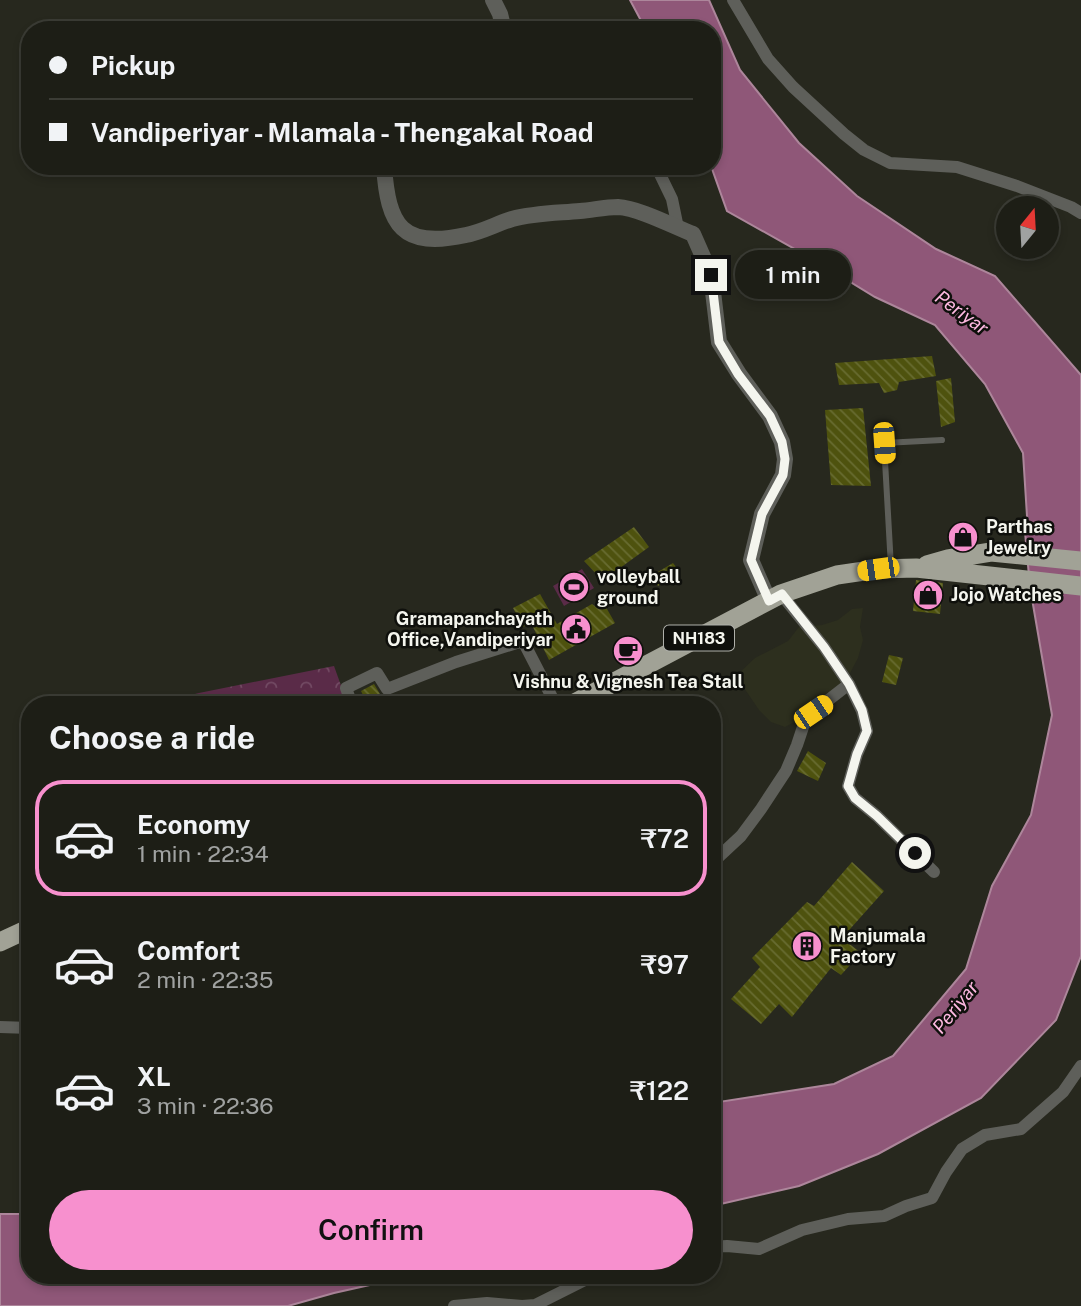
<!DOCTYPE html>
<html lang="en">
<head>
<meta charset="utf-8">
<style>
	body { margin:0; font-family:"Public Sans",sans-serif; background:#25271f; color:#f1f3f6; height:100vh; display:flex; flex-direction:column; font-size:26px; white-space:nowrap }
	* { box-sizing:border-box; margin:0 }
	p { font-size:23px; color:#a0a2a1 }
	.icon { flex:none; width:38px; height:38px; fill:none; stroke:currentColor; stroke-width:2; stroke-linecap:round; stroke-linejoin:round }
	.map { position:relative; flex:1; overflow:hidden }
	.panel { position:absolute; left:21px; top:696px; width:700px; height:588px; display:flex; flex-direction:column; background:#1d1e16; border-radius:28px; box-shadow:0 4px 10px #0003,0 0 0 2px #3b3c35 }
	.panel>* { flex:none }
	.hud { position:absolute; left:21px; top:21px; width:700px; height:154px; border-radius:28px; box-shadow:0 4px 10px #0003,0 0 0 2px #3b3c35; display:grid; align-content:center; height:154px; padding:0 28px; background:#1d1e16 }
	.needle { width:46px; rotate:18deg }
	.buttons { position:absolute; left:996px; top:196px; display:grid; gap:14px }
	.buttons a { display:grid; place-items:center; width:63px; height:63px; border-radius:50%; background:#1d1e16; box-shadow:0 4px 10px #0003,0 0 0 2px #3b3c35; font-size:35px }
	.end { position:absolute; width:32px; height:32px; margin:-16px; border:9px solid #f4f5ee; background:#111; box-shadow:0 0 0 4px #111 }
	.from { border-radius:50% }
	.bubble { position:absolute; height:49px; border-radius:24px; background:#1d1e16; box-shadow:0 4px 10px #0003,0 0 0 2px #3b3c35; font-size:23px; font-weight:600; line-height:49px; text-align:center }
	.car { position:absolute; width:21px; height:42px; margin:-21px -10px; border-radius:9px; box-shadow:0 0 5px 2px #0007; background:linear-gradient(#f5c518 24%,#345 0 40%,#f5c518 0 76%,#345 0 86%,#f5c518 0) }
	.hud b { display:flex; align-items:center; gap:24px; height:66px; font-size:26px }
	.hud b+b { border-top:2px solid #3b3c35 }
	.hud i { width:18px; height:18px; background:#f1f3f6 }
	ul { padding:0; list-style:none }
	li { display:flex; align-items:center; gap:21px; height:116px; margin:0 14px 10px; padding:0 14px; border:4px solid transparent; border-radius:28px }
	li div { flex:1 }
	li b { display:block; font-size:26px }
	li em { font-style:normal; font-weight:600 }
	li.on { border-color:#f790ce }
	li>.icon { width:63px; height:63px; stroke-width:1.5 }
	h2 { padding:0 28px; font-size:32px; line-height:84px }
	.cta { display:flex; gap:14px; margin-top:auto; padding:14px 28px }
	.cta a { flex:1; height:80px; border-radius:42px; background:#f790ce; color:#111; font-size:28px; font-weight:600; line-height:80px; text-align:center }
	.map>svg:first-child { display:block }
	.built { fill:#2d2f1e }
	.park { fill:url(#park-crowns) }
	.pitch { fill:#5a2b48 }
	.water { fill:#8f5778; stroke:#ad869b; stroke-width:2 }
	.building { fill:url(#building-back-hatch) }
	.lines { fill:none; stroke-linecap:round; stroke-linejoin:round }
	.service { stroke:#5e5f5a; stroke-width:6 }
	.minor { stroke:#5e5f5a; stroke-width:12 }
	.tertiary { stroke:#5e5f5a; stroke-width:16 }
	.trunk { stroke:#a1a296; stroke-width:19 }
	.route { stroke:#f4f5ee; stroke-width:9 }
	.labels { text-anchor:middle; stroke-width:5; stroke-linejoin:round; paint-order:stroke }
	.shield { fill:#0f100c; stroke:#afb0aa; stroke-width:2 }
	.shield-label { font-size:16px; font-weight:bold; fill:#f4f5ee }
	.poi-label { font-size:18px; font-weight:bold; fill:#f4f5ee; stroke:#0f100c; text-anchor:start }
	.water-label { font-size:19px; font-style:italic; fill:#feb9e1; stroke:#0f100c }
</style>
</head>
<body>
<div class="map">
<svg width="1081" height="1306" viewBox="0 0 1081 1306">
	<defs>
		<pattern id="park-crowns" width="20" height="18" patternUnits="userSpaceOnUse" patternTransform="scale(1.75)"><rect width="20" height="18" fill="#5a2b48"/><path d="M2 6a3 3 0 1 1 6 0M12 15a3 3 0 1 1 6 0" fill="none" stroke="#724a63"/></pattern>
		<pattern id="building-back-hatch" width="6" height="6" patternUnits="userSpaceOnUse" patternTransform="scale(1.75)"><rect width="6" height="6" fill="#4e520e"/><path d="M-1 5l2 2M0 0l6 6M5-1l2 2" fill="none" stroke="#686c31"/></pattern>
	</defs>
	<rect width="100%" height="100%" fill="#27281e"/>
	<path class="built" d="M 863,608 L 860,627 L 863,640 L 858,658 L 841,690 L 814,705 L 798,720 L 785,727 L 771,722 L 759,710 L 736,676 L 755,658 L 788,641 L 799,627 L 822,625 L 838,620 L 852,609 Z"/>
	<path class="park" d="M 334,666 L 348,705 L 151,705 L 199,693 Z"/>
	<path class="pitch" d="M 582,569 L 594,588 L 564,606 L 553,586 Z"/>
	<path class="water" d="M 630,0 L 709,0 L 740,70 L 799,143 L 857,196 L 936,249 L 995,276 L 1081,375 L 1081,956 L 1056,1020 L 981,1098 L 878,1154 L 799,1186 L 712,1206 L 712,1103 L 834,1084 L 893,1056 L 966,969 L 992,886 L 1031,815 L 1052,715 L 1030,587 L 1025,532 L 1027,516 L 1023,453 L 985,384 L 935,325 L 875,297 L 816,261 L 727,211 L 711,166 L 712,166 L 712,30 L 646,30 Z
		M 0,1214 L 30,1214 L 30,1276 L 410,1276 L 334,1293 L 288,1306 L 0,1306 Z"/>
	<path class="building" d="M 932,356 L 936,376 L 899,382 L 897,390 L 884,393 L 879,383 L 839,385 L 835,363 Z
		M 951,378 L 955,422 L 941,427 L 936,381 Z
		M 863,408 L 871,486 L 831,485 L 825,410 Z
		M 634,527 L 649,547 L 620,568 L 601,579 L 584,561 Z
		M 673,563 L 680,572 L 658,586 L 651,576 Z
		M 916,580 L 943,583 L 940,614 L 913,611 Z
		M 540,594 L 557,624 L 592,604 L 596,607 L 603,602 L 615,623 L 549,660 L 531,623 L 523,627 L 513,608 Z
		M 889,655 L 903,658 L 896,685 L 882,682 Z
		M 374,684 L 380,694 L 383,697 L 388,697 L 391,702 L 385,705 L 368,705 L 361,691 Z
		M 808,751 L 826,763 L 818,781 L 797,771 Z
		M 852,862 L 884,891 L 842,938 L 861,953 L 841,975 L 831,968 L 792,1017 L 779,1004 L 761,1024 L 731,999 L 760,967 L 752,958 L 807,902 L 814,906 Z"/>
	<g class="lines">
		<path class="service" d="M 891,567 L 884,443 L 942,440"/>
		<path class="minor" d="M 733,0 L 768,59 L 793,87 L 844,134 L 864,150 L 890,163 L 957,167 L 1017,186 L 1071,207 L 1081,213
			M 656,166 L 672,199 L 678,228
			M 781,594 L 824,647 L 849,684 L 862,711 L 867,731 L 857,754 L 848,786 L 855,798 L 877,816 L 934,872
			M 352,705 L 346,688 L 377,673 L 387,689 L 456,662 L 523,641 L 556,705
			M 712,863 L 741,836 L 761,809 L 786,771 L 797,745 L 804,724 L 813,712 L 849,684
			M 0,1027 L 30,1028
			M 712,1247 L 727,1246 L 759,1249 L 802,1230 L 848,1219 L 884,1216 L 906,1206 L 932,1198 L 946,1172 L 962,1149 L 985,1135 L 1021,1129 L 1063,1092 L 1081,1066
			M 454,1306 L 487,1303 L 522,1306 L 535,1305 L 593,1276"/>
		<path class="tertiary" d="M 493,0 L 500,14 L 504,30
			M 384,166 C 388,226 402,249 466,235 C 482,232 496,224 512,219 C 534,213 558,213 580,211 C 593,210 605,207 618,207 C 638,208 673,226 693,234 L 711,275 L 719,342 L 739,374 L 770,416 L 782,442 L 785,459 L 783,475 L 762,514 L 751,560 L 769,601"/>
		<path class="trunk" d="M 927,565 L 948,559 L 991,552 L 1081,561
			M 571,705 L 781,594 L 837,575 L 878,569 L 916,568 L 1081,586
			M 0,942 L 30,928"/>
	</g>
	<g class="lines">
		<path class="route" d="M 711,275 L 719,342 L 738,374 L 770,416 L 782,442 L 785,459 L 783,475 L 762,514 L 751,560 L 769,601 L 782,594 L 824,647 L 849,684 L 862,710 L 867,731 L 857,754 L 848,786 L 855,798 L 877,816 L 915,853"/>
	</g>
	<defs>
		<g id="shop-disc" transform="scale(1.575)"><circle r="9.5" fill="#f790ce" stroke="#0f100c"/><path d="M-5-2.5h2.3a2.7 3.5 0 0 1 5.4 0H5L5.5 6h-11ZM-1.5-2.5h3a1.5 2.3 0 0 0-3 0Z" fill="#111"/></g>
		<g id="stadium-disc" transform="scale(1.575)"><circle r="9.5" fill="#f790ce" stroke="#0f100c"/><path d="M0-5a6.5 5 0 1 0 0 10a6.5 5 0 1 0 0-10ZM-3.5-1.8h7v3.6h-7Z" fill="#111"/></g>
		<g id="civic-disc" transform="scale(1.575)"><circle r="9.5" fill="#f790ce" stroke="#0f100c"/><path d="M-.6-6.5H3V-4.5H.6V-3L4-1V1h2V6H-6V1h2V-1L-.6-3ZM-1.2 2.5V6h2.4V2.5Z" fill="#111"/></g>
		<g id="cafe-disc" transform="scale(1.575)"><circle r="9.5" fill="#f790ce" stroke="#0f100c"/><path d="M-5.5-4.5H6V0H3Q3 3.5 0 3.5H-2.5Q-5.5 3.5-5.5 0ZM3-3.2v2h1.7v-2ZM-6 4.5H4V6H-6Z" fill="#111"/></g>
		<g id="building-disc" transform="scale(1.575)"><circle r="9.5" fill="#f790ce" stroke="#0f100c"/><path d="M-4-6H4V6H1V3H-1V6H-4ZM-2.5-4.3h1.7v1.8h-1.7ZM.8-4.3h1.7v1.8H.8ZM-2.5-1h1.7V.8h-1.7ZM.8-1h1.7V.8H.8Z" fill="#111"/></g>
	</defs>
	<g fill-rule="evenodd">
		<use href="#shop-disc" x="963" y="537"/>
		<use href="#stadium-disc" x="574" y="587"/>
		<use href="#shop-disc" x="928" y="595"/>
		<use href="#civic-disc" x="576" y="629"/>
		<use href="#cafe-disc" x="628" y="651"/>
		<use href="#building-disc" x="807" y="946"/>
	</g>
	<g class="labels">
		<rect class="shield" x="664" y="625.5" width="70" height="25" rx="5"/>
		<g class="shield-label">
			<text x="699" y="644">NH183</text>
		</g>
		<g class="poi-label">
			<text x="986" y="533">Parthas<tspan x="986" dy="21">Jewelry</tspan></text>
			<text x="597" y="583">volleyball<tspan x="597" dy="21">ground</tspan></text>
			<text x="951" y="601">Jojo Watches</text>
			<text x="553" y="625" text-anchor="end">Gramapanchayath<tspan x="553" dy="21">Office,Vandiperiyar</tspan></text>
			<text x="628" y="688" text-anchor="middle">Vishnu &amp; Vignesh Tea Stall</text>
			<text x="830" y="942">Manjumala<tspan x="830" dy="21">Factory</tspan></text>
		</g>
		<g class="water-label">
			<text transform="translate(962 312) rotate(36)" y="7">Periyar</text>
			<text transform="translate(955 1007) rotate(-51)" y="7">Periyar</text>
		</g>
	</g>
</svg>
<div class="buttons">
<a><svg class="needle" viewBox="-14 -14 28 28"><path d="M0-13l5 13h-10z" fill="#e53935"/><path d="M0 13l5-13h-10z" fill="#a0a2a1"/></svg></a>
</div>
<i class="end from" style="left:915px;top:853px"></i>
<i class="end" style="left:711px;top:275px"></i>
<div class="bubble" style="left:735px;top:250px;width:116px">1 min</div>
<i class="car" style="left:884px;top:443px;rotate:176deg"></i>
<i class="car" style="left:878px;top:569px;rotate:262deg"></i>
<i class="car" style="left:813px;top:712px;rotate:56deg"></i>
<div class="hud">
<b><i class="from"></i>Pickup</b>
<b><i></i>Vandiperiyar - Mlamala - Thengakal Road</b>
</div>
<section class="panel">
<h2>Choose a ride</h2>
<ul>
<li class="on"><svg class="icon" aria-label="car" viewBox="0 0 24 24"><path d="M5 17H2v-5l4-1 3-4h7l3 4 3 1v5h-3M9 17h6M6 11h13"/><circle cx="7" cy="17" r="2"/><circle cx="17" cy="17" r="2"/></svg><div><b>Economy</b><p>1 min · 22:34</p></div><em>₹72</em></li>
<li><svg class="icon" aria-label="car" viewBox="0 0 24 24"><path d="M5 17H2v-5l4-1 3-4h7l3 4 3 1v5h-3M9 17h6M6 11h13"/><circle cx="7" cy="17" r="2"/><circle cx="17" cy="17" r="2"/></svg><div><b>Comfort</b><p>2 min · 22:35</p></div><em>₹97</em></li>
<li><svg class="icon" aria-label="car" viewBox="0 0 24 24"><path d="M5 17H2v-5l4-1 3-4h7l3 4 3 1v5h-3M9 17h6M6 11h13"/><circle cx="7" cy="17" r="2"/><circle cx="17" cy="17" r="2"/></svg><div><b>XL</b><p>3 min · 22:36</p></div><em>₹122</em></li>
</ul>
<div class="cta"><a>Confirm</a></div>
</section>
</div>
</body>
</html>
